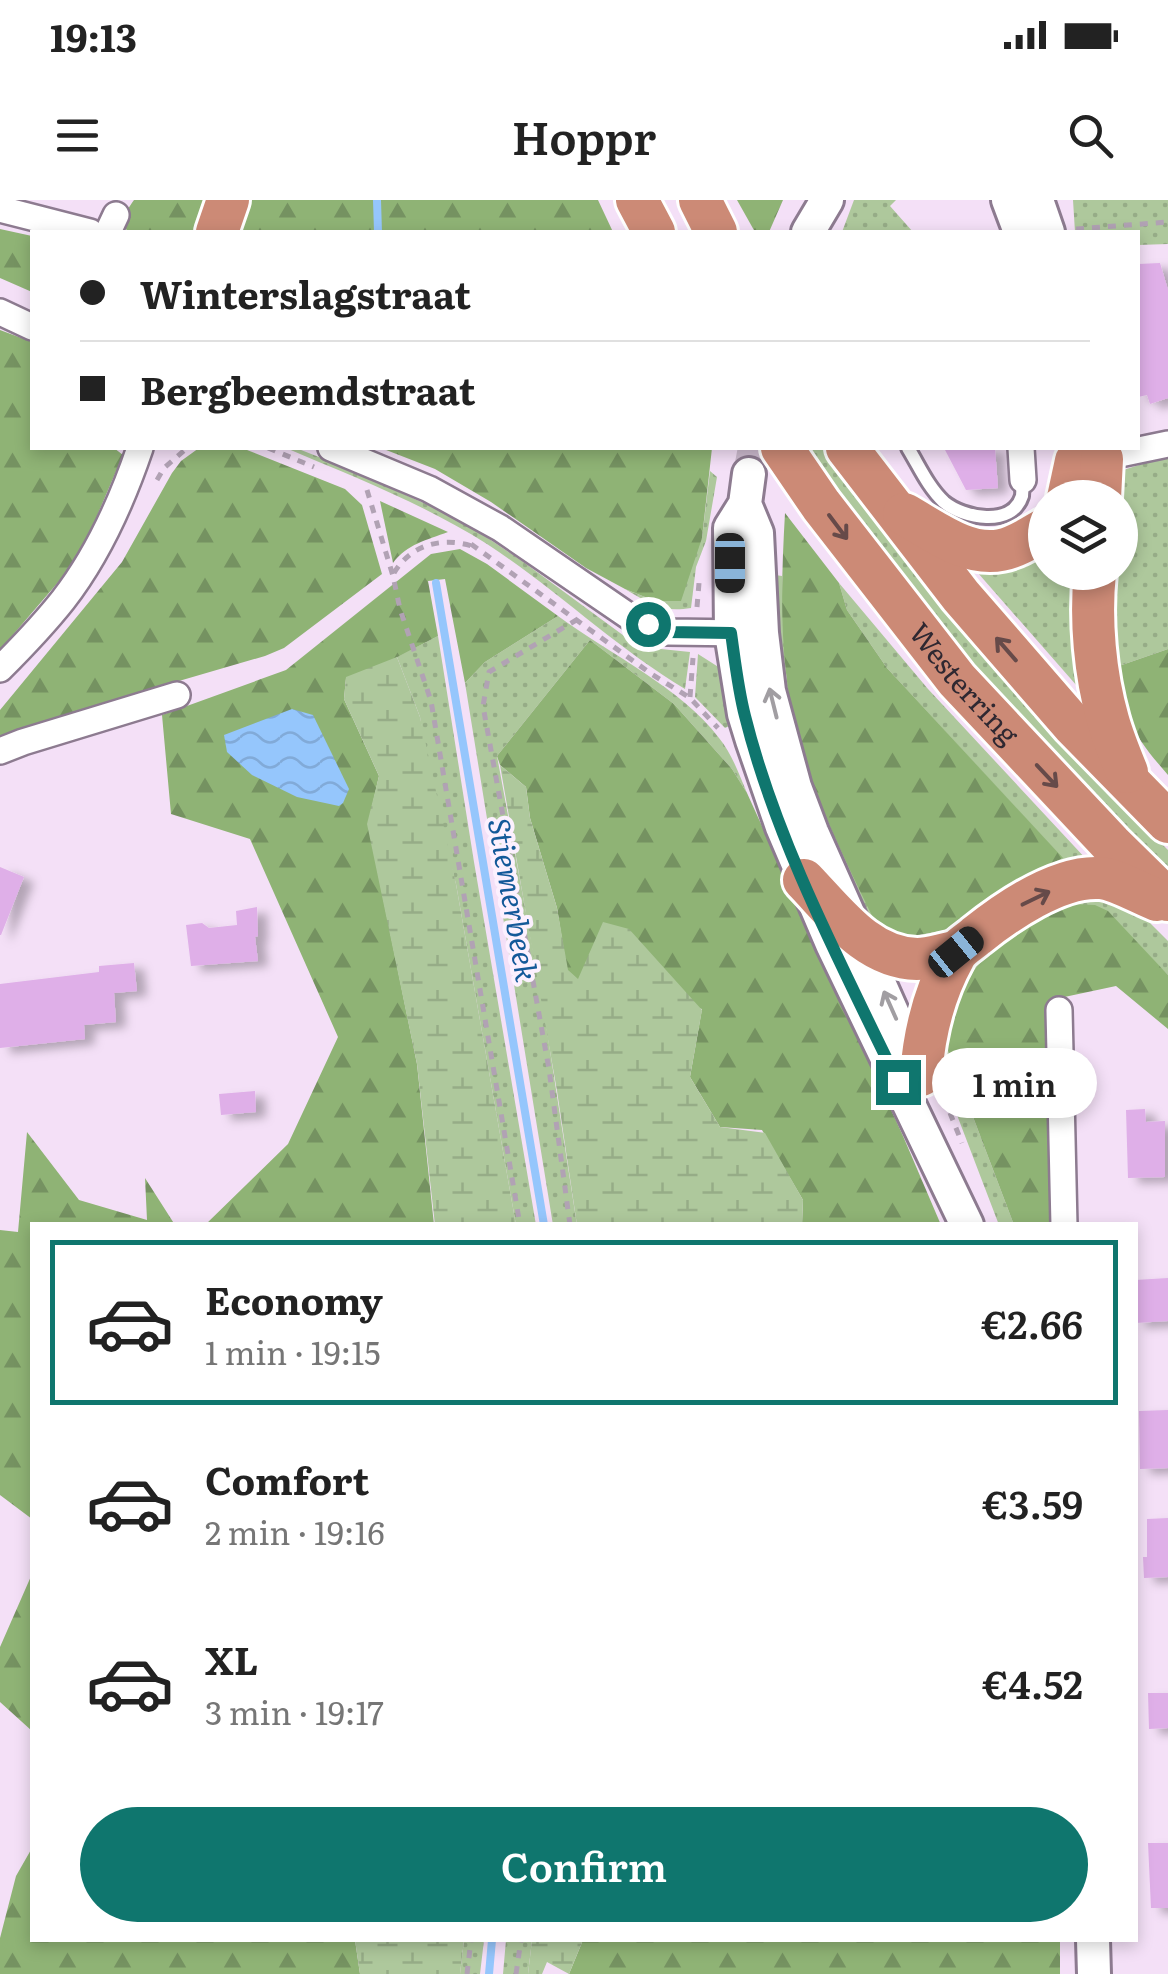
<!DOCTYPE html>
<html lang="en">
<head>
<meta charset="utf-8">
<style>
	body { margin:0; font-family:Literata,serif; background:#f6f6f6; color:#222; height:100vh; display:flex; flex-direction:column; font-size:38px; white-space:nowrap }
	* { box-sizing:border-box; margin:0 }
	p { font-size:32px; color:#767676 }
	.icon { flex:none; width:55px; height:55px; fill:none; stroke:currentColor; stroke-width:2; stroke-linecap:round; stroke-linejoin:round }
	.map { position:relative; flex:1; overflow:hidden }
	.side { position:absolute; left:30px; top:1022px; width:1108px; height:720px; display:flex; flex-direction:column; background:#fff; border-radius:0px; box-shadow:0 5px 15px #0003 }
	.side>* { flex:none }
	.banner { position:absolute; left:30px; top:30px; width:1110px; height:220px; border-radius:0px; box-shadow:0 5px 15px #0003; display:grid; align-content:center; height:220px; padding:0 50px; background:#fff }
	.buttons { position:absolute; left:1028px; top:280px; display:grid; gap:20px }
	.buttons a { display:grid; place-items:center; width:110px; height:110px; border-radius:50%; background:#fff; box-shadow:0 5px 15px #0003; font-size:50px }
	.end { position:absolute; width:45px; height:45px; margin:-22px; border:12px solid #0f766e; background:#fff; box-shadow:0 0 0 5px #fff }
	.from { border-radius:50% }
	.bubble { position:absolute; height:70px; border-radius:35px; background:#fff; box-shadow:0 5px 15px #0003; font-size:32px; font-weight:600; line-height:70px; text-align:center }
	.car { position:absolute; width:30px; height:60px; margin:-30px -15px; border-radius:12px; box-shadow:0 0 8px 2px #0007; background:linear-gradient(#222 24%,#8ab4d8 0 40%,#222 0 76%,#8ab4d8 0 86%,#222 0) }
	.banner b { display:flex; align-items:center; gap:35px; height:95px; font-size:38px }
	.banner b+b { border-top:2px solid #e0e0e0 }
	.banner i { width:25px; height:25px; background:#222 }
	ul { padding:18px 0 0; list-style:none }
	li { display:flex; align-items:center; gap:30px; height:165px; margin:0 20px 15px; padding:0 30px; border:5px solid transparent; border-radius:0px }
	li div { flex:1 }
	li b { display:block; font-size:38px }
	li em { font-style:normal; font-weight:600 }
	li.selected { border-color:#0f766e }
	li>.icon { width:90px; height:90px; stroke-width:1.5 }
	.action { display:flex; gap:20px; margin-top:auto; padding:20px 50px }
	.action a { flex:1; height:115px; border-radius:60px; background:#0f766e; color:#fff; font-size:40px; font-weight:600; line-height:115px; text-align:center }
	.status { display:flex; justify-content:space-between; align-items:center; height:70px; padding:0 50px; background:#fff; direction:ltr }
	.status svg { height:28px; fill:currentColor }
	header { display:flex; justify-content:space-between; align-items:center; height:130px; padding:0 50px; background:#fff; font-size:45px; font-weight:600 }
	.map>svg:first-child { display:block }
	.grass { fill:url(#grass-dots) }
	.forest { fill:url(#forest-firs) }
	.wetland { fill:url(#wetland-marsh) }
	.water { fill:url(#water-waves) }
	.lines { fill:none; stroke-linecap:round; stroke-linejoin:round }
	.stream { stroke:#95c6fc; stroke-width:8 }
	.building { fill:#dfafe8; filter:url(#shadow) }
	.tertiary-tunnel { stroke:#cdbbcf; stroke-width:32; stroke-dasharray:32 16; stroke-linecap:butt }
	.service-casing { stroke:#8d7b90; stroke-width:18 }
	.minor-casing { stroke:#8d7b90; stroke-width:30 }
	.tertiary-casing { stroke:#8d7b90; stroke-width:38 }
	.trunk-casing { stroke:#fff; stroke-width:48 }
	.path { stroke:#b1a2b4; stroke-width:5; stroke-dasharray:8 8; stroke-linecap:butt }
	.service { stroke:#fff; stroke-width:12 }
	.minor { stroke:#fff; stroke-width:25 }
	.tertiary { stroke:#fff; stroke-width:32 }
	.trunk { stroke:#cc8a76; stroke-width:42 }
	.oneway { stroke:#664a49 }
	.oneway2 { stroke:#a19ea2 }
	.route { stroke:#0f766e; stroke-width:12 }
	.labels { text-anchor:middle; stroke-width:8; stroke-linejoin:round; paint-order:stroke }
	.street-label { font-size:28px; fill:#2f2831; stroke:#fcf0fe }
	.water-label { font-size:30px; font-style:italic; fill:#135999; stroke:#fcf0fe }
</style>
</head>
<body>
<div class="status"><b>19:13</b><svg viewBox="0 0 49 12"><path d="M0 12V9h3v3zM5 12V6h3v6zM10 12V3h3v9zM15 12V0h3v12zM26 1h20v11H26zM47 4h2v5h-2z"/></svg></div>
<header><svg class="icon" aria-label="menu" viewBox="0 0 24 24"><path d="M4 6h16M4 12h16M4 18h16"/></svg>Hoppr<svg class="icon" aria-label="search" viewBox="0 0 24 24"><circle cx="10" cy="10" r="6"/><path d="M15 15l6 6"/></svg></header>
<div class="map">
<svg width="1168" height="1774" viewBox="0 0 1168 1774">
	<defs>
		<pattern id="grass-dots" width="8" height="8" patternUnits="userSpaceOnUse" patternTransform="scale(2.5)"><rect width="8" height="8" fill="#aec89c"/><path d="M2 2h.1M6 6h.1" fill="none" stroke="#96ac87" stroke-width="1.8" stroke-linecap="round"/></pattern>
		<pattern id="forest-firs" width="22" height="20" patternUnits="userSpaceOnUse" patternTransform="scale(2.5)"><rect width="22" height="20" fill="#8fb375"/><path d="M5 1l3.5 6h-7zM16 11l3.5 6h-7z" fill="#759261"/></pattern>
		<pattern id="wetland-marsh" width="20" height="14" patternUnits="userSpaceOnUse" patternTransform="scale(2.5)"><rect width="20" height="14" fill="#aec89c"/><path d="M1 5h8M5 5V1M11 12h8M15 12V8" fill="none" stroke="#96ac87"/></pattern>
		<pattern id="water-waves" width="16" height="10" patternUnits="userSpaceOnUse" patternTransform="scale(2.5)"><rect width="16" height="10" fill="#95c6fc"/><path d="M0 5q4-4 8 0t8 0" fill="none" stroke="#81aad8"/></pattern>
		<filter id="shadow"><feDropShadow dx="10" dy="5.5" stdDeviation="5" flood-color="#0004"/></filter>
	</defs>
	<rect width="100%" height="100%" fill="#f4e0f7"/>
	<path class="grass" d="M 854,0 L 896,0 L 890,6 L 913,32 L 842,32 Z
		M 1073,0 L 1168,0 L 1168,44 L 1138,45 L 1138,32 L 1075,32 Z
		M 286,248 L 296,248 L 329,261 L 435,308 L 473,328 L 522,361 L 631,441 L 661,449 L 690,452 L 685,489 C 615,447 556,389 487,344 C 424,304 354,277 286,248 Z
		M 799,248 L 826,248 L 1078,561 L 1168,650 L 1168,679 L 951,445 Z
		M 1168,256 L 1168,449 L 1116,467 L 1110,373 L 1120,372 L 1120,298 L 1117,280 L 1123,270 Z
		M 710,271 L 717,277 L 706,341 L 696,367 L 691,408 C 661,413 649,403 625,389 L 655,401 L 702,338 Z
		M 1045,344 L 1045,372 L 1079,373 L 1084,494 L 971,365 Z
		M 775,375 L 782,376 L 786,476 L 799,537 L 817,595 L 909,737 L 946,730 L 998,691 L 1062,658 L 887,468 L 847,410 L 839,383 L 928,489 L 1087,660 L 951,732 L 913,744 L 868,718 L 814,592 L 799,549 L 782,478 Z
		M 558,416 C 609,454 682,488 719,538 C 732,554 739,574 747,593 L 732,569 L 674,504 L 590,440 L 497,556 L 542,799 L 577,1025 L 553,1025 L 465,483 L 485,462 Z
		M 438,436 L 474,662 L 536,1025 L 516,1025 L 456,684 L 431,588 L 420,517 L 397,457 Z
		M 698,454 L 720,468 L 736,523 L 725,528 L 695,497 Z
		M 1081,690 L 1128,701 L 1168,741 L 1168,775 L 1154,762 L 945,843 L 1014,1025 L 999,1025 L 936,860 L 941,821 L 982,748 Z
		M 464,1740 L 484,1740 L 480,1774 L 460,1774 Z
		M 506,1740 L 532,1740 L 528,1774 L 503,1774 Z"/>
	<path class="forest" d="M 134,0 L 207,0 L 195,32 L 128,32 C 119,21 127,10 134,0 Z
		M 250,0 L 598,0 L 613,32 L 239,32 Z
		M 737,0 L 783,0 L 769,32 L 755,32 Z
		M 0,29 L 32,36 L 32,92 L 0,78 Z
		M 0,130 L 32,142 L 32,248 L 114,248 L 123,255 L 88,337 L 66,373 L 0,450 Z
		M 199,248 L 242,248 L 345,289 L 362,305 L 382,374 L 284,448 L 265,456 L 131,495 L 0,543 L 0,510 L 122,362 L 172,273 L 181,261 Z
		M 381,248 L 712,248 L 702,338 L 681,401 L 655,401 L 625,389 L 586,368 L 491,302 L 435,269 Z
		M 380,301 L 448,332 C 427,340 407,344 393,363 Z
		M 785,313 L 839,383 L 847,410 L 887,468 L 1063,658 L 998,691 L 946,730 L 909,737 L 893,735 L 879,730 C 840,649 795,564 786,473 C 780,419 782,366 785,313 Z
		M 460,349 L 487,364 L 558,416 L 485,462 L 465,483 L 445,379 L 428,381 L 438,436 L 384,464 L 346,478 L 344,499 L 379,576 L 368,624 L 417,864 L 434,1025 L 205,1025 L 288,944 L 338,837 L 250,639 L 171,614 L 162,515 L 286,470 L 431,354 Z
		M 590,440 L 674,504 L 732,569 L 747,593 L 903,936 L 941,1025 L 802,1025 L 803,1000 L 762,930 L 720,927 L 690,877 L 702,809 L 578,780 L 567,770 L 557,708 L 530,618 L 526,587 L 500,565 L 497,556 Z
		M 1168,449 L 1168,575 C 1134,536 1124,519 1116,467 Z
		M 1070,704 L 1095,705 L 1108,711 L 1168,775 L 1168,829 L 1116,786 L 1055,799 L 1045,808 L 1054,1022 L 1052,1025 L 1014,1025 L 945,843 L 951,812 L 965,781 L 1001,738 L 1059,705 Z
		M 27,932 L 79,1000 L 147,1020 L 145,978 L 175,1025 L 32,1025 L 32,1319 L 0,1295 L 0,1030 L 18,1032 Z
		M 32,1374 L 32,1531 L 0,1502 L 0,1447 Z
		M 32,1648 L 32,1740 L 355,1740 L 360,1774 L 0,1774 L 0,1738 L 16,1676 Z
		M 583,1740 L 1060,1740 L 1060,1774 L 569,1774 Z"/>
	<path class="wetland" d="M 397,457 L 420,517 L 456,684 L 516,1025 L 435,1025 L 417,864 L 367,624 L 379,576 L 344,499 L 346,477 Z
		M 500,565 L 526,587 L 530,618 L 557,708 L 568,770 L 578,779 L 603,722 L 629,729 L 702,810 L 690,877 L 720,927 L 765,933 L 803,1000 L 802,1025 L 577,1025 L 557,891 Z
		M 355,1740 L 464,1740 L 460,1774 L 360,1774 Z
		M 532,1740 L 583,1740 L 569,1774 L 547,1762 L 542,1774 L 528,1774 Z"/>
	<path class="water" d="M 292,509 L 313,515 L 349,589 L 343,603 L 339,606 L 297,597 L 252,575 L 227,552 L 224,535 Z"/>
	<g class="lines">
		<path class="stream" d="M 377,0 L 378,32
			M 436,383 L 544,1025
			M 489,1774 L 492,1740"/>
	</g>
	<path class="building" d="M 1160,63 L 1168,90 L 1168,198 L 1150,204 L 1147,195 L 1138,197 L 1138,64 Z
		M 944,248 L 995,248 L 998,288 L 966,290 Z
		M 0,667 L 24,677 L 1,735 L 0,735 Z
		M 257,707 L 258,736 L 255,737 L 258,761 L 191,766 L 186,725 L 202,723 L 209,728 L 237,725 L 236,711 Z
		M 134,763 L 137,791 L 114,793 L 116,822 L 84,825 L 85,839 L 0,848 L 0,784 L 99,772 L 99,766 Z
		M 255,891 L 256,912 L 221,915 L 219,894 Z
		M 1145,909 L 1146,922 L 1165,921 L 1165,977 L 1128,978 L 1126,910 Z
		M 1168,1078 L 1168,1121 L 1135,1123 L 1135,1080 Z
		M 1168,1210 L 1168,1268 L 1140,1269 L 1139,1211 Z
		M 1168,1318 L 1168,1377 L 1144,1378 L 1143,1357 L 1147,1357 L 1147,1319 Z
		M 1148,1493 L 1168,1493 L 1168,1528 L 1149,1529 Z
		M 1148,1643 L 1168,1643 L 1168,1708 L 1151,1708 Z"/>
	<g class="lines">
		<path class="tertiary-tunnel" d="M 749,274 L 754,248"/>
		<g class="service-casing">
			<path id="service" d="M 908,248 C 919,266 928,287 944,302 C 963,318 1012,328 1022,296 C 1022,296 1023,281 1023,280"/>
		</g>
		<g class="minor-casing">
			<path id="minor" d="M 0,9 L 90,32
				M 108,32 L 116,15
				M 0,112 L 32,127
				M 331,248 L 429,289 L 500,328 L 630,417 L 667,432 L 747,433
				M 1021,248 L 1023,280
				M 1091,260 L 1168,244
				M 0,469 C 22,447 44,424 63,400 C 98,355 122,301 140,248
				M 0,551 L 23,542 L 177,495
				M 1059,810 L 1064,1025"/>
		</g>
		<g class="tertiary-casing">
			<path id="tertiary" d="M 1008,0 L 1020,32
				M 1037,0 L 1048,32
				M 808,32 L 827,0
				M 749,274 L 745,304 L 730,328 L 731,433 L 744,514 L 752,540 L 782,627 L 832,744 L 967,1025
				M 745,304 L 757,333 L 762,433 L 769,491 L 795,587 L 812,632 L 921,877
				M 1093,1740 L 1094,1774"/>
		</g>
		<g class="trunk-casing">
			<g id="trunk">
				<path d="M 637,0 L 654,32"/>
				<path d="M 700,0 L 716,32"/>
				<path d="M 217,32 L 228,0"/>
				<path id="s1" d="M 782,248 L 821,305 L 957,480 L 1111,644 L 1168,700"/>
				<path d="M 847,248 L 961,396 L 1073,525 L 1168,622"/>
				<path d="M 1068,298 L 1076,261"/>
				<path d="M 1100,298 L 1102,259"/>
				<path d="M 904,314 C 933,330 967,357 1001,350 C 1017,347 1031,337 1045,329"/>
				<path d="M 1095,372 C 1090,420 1095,474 1108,520 C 1113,538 1120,555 1127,572"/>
				<path d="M 804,680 C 836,713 867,758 917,759 C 929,759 943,754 956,752"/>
				<path d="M 921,875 C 924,835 934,793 954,757 C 958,748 968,743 976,736 C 1006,712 1058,676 1099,678 C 1114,678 1141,694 1157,700"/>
			</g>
		</g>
		<path class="path" d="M 1076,29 L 1168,22
			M 268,248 L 314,267
			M 157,280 L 164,268 L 187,248
			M 367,290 L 393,376 L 400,409 L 431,501 L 520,1025
			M 471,344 L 650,473 L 690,498 L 718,528
			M 394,373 C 411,344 443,336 475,347
			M 697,407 L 699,383
			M 690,497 L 693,458
			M 944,898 L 962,943
			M 570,1025 L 549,869 L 483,506 L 489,472 L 578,419
			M 467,1774 L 471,1740
			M 516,1774 L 521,1740"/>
		<use href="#service" class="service"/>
		<use href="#minor" class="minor"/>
		<use href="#tertiary" class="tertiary"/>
		<use href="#trunk" class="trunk"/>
	</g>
	<defs><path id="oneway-shaft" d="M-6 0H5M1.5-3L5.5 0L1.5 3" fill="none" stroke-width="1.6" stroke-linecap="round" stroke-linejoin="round" transform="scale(2.5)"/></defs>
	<g class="oneway">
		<use href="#oneway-shaft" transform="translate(838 327) rotate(53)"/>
		<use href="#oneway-shaft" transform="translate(1006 449) rotate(-131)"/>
		<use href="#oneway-shaft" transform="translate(1047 576) rotate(47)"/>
		<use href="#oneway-shaft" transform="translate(1036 698) rotate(-26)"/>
	</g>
	<g class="oneway2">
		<use href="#oneway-shaft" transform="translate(773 503) rotate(-104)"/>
		<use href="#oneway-shaft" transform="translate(890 805) rotate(-114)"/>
	</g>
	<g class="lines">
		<path class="route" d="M 648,424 L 667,432 L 731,433 C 735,461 738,489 745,516 C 776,641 842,766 898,882"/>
	</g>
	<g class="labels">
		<g class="street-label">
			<text dy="10" stroke="none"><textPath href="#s1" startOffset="298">Westerring</textPath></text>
		</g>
		<g class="water-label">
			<text transform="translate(512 700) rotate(80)" y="10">Stiemerbeek</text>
		</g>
	</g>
</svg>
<div class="buttons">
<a><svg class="icon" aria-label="layers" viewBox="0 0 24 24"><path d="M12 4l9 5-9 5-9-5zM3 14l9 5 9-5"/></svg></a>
</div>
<i class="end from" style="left:648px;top:424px"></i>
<i class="end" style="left:898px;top:882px"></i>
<div class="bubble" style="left:932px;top:848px;width:165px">1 min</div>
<i class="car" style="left:730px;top:363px;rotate:180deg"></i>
<i class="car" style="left:956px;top:752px;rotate:51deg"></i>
<div class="banner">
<b><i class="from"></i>Winterslagstraat</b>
<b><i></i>Bergbeemdstraat</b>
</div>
<section class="side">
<ul>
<li class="selected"><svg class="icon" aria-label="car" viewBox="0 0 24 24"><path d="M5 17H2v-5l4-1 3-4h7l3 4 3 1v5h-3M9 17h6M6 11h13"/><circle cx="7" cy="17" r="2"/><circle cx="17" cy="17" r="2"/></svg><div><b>Economy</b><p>1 min · 19:15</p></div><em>€2.66</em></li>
<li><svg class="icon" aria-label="car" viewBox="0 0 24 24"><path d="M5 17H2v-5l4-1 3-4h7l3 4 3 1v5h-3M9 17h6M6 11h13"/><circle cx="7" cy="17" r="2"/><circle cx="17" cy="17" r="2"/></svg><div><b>Comfort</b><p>2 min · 19:16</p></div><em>€3.59</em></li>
<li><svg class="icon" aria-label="car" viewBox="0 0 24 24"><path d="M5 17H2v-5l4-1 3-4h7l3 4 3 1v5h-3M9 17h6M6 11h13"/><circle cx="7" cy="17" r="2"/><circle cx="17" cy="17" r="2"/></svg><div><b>XL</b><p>3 min · 19:17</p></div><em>€4.52</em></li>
</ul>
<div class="action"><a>Confirm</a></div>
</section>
</div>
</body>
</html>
